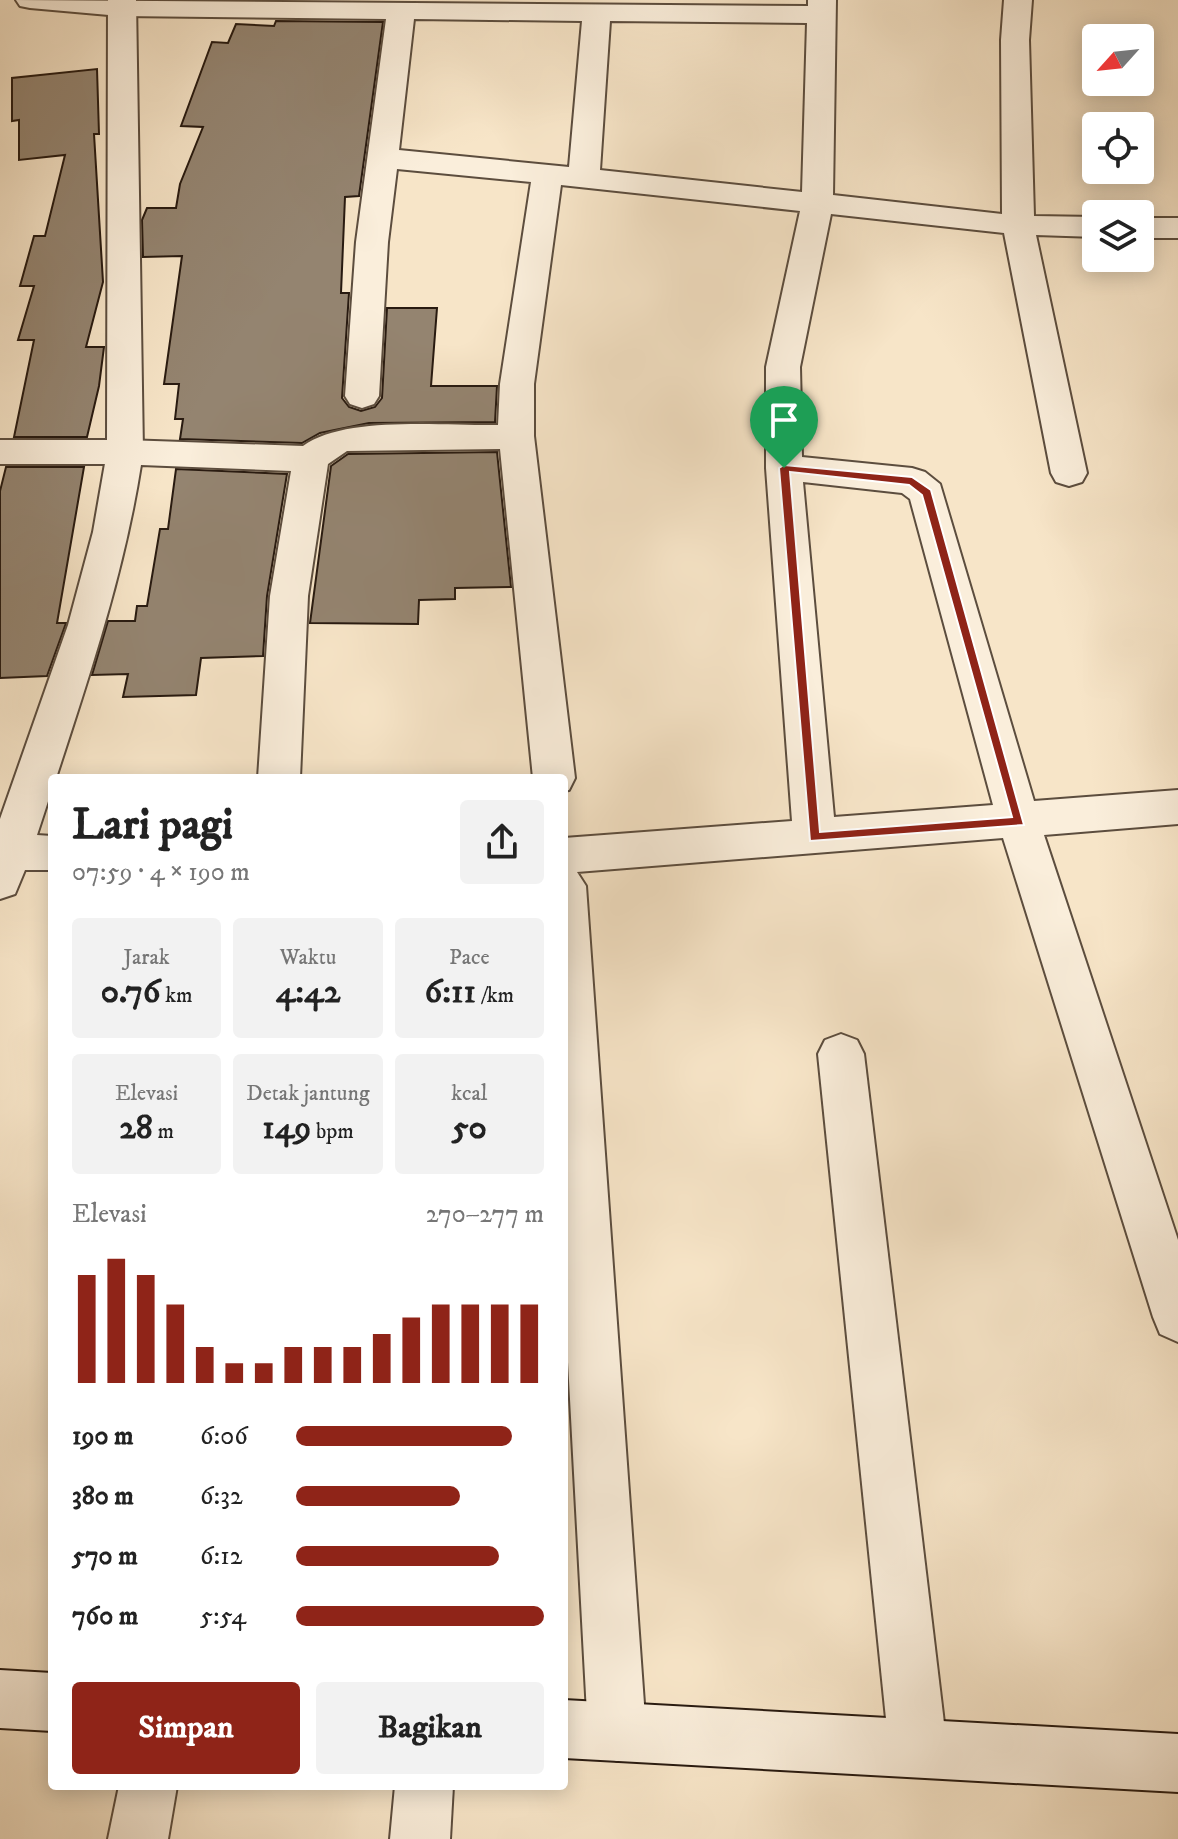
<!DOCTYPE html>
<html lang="id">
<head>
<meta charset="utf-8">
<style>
	body { margin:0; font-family:"IM FELL DW Pica",serif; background:#f2f2f2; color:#222; height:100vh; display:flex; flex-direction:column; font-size:30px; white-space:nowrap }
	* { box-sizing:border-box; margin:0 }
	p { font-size:26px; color:#767676 }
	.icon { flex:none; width:44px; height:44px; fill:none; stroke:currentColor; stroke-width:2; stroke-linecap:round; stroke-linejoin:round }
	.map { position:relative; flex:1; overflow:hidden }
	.details { position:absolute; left:48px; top:774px; width:520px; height:1016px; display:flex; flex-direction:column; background:#fff; border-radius:8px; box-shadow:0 4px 20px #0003 }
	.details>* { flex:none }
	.needle { width:52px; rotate:243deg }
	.controls { position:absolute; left:1082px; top:24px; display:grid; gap:16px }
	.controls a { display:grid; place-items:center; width:72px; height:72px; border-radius:8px; background:#fff; box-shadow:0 4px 20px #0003; font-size:40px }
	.pin { position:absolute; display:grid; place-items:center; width:68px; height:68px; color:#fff; margin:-82px -34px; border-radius:50% 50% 50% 0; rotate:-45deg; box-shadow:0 0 8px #0007 }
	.pin .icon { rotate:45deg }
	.round { display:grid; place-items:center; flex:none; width:84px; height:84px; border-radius:8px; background:#f2f2f2 }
	.headline { display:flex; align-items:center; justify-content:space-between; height:136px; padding:0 24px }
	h1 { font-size:44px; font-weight:800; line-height:60px }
	.figures { display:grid; grid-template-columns:repeat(3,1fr); gap:12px; height:136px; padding:8px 24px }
	.figures div { display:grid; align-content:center; border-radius:8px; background:#f2f2f2; text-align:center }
	.figures b { font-size:34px; font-weight:800 }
	.figures small { font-size:22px; font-weight:400 }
	.figures p { font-size:22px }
	.chart { height:224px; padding:16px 24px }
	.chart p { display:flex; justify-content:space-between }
	.chart svg { width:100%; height:144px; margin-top:8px; stroke:#8f2418; stroke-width:6 }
	.action { display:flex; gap:16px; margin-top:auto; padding:16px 24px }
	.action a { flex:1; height:92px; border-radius:8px; background:#8f2418; color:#fff; font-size:32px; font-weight:800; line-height:92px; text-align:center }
	.action a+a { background:#f2f2f2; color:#222 }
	ul { padding:0 24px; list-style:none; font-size:26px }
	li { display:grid; grid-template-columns:128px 96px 1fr; align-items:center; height:60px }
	li i { height:20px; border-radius:10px; background:#8f2418 }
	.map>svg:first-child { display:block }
	.building { fill:#948470; stroke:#281a10; stroke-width:2 }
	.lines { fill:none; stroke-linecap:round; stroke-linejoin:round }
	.minor-casing { stroke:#5c4d3e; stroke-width:4 }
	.tertiary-casing { stroke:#5c4d3e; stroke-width:4 }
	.secondary-casing { stroke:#281a10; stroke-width:4 }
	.minor { fill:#faeedb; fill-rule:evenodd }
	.tertiary { fill:#faeedb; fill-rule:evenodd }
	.secondary { fill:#faeedb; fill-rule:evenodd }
	.route { fill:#8f2418; stroke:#fff; stroke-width:2; fill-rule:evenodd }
</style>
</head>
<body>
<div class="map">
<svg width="1178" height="1839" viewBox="0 0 1178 1839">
	<rect width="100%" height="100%" fill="#f7e5c8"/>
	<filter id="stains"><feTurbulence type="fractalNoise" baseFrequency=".0025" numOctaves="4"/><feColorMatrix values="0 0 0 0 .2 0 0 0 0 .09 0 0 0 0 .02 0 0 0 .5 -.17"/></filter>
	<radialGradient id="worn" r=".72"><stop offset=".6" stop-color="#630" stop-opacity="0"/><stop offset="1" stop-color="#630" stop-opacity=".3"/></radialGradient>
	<!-- building -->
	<g class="building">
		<polygon points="276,21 383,22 359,196 345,197 341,293 349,293 342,398 349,407 361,411 375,407 382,398 387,308 437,308 431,386 497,386 495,422 369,423 320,433 302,443 180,439 183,419 175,419 179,384 164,384 182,256 143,257 142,220 147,208 176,208 180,184 203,127 181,126 212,42 228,43 236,24 274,26"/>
		<polygon points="97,69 99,134 94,134 103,282 86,347 104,347 99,386 87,437 14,437 34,340 18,340 34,286 20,286 34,236 45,236 65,155 19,160 19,120 12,121 12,78"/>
		<polygon points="497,452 511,587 455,588 455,599 419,600 418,624 310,623 331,466 348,454"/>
		<polygon points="6,467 84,467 57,623 66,623 47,676 0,678 0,491"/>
		<polygon points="176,469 287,474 267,596 263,656 201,658 196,695 123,697 128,674 92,675 108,621 135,621 137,606 147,606 160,529 168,529"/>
	</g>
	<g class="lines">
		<!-- minor casing -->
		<g class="minor-casing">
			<g id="minor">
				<path d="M16 0 808 6V0H836L833 195 1002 214 1001 40 1004 0H1032L1029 40 1034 216 1096 217V237L1036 235 1087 473 1082 482 1069 486 1056 482 1051 473 1004 233 831 214 800 367 802 457 912 468 925 472 940 484 1034 801 1178 790V824L1044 835 1178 1240V1342L1160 1334 1153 1317 1003 838 577 872 586 886 646 1732 638 1753 617 1761 596 1753 588 1732 564 1288V838L792 821 766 468V367L800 211 561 185 534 384V436L575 778 569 790 564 791V778H533L500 449 347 451 328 464 308 596 300 778H258L270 596 291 471 141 465C124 573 90 674 56 778H52V789L37 835 52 836V870H25L15 894 0 899V819L68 625 93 532 107 452 112 443 125 440 303 446C344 415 446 426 498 425L500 384 531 182 397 169 388 242 379 396 374 404 362 408 350 404 345 396 356 242 386 19 120 16 30 8 20 6ZM414 19 582 21 569 167 399 150ZM610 21 807 23 802 192 600 170ZM803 482 902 493 910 499 993 805 834 817Z"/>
				<rect x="1140" y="218" width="38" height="20"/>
				<polygon points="841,1034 857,1040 864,1054 947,1748 939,1769 918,1777 897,1769 889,1748 818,1054 825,1040"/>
				<polygon points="119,1786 177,1786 168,1839 108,1839"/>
				<polygon points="395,1786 453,1786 450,1839 390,1839"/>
			</g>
		</g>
		<!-- tertiary casing -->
		<g class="tertiary-casing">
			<polygon id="tertiary" points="108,0 136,0 143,452 138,461 125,464 0,464 0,440 107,440"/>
		</g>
		<!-- secondary casing -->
		<g class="secondary-casing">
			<g id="secondary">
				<polygon points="0,1670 52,1673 52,1731 0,1728"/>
				<polygon points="564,1700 1178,1734 1178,1792 564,1758"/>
			</g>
		</g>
		<!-- minor -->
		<use href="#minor" class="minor"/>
		<!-- tertiary -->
		<use href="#tertiary" class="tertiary"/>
		<!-- secondary -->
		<use href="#secondary" class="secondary"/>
	</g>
	<!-- route -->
	<path class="route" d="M784 465 912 477 931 490 1024 825 810 841 779 468ZM790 472 909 485 922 495 1012 817 820 832Z"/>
	<rect width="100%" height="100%" filter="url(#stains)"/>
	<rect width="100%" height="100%" fill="url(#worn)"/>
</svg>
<div class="controls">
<a><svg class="needle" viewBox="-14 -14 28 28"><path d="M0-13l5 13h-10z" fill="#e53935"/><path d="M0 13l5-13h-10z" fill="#767676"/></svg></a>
<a><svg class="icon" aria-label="locate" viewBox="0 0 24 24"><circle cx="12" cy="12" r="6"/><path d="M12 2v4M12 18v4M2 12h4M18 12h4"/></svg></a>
<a><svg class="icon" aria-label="layers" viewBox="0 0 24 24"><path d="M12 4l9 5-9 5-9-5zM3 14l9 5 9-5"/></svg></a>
</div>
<div class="pin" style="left:784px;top:468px;background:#1e9e55"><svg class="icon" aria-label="arrive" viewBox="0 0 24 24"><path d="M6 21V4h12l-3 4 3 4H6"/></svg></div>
<section class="details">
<div class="headline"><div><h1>Lari pagi</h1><p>07:59 · 4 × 190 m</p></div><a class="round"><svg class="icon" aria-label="share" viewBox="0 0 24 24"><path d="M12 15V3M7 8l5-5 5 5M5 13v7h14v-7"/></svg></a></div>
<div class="figures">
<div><p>Jarak</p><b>0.76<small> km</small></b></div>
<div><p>Waktu</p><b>4:42</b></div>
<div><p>Pace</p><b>6:11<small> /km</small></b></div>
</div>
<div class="figures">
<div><p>Elevasi</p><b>28<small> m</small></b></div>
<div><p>Detak jantung</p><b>149<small> bpm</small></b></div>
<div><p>kcal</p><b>50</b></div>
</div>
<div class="chart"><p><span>Elevasi</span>270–277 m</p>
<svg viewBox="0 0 160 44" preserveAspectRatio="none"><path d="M5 44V11M15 44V6M25 44V11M35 44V20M45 44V33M55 44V38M65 44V38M75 44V33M85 44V33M95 44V33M105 44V29M115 44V24M125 44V20M135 44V20M145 44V20M155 44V20"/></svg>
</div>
<ul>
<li><b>190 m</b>6:06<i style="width:87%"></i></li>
<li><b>380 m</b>6:32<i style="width:66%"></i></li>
<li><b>570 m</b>6:12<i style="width:82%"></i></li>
<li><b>760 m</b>5:54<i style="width:100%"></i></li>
</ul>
<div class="action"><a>Simpan</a><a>Bagikan</a></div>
</section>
</div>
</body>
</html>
